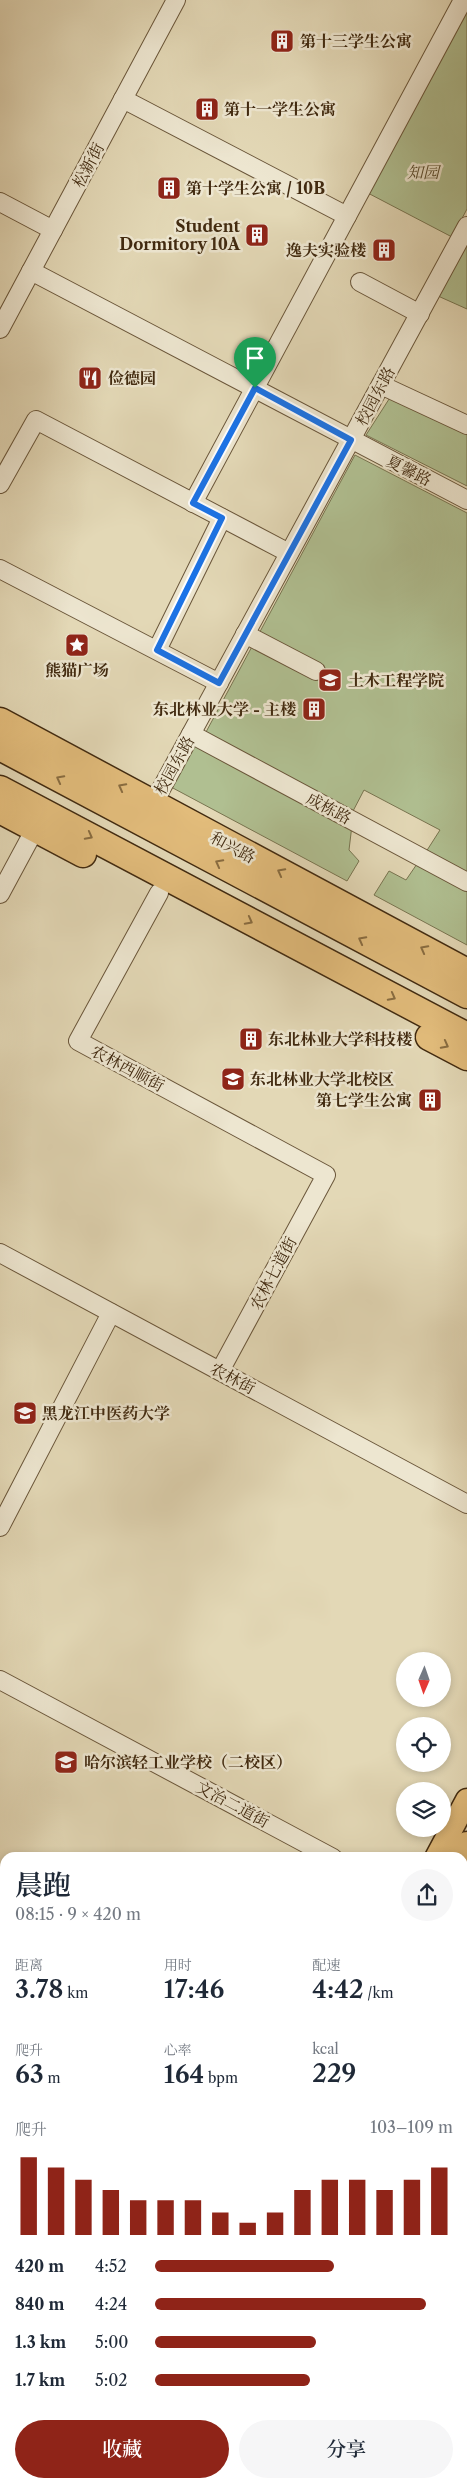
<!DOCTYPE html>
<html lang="zh">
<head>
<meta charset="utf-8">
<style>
	body { margin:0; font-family:"Libre Caslon Text","Noto Serif SC",serif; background:#f6f6f7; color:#1f2937; height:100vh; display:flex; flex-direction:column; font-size:19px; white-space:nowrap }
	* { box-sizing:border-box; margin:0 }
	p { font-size:16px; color:#747a83 }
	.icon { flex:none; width:28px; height:28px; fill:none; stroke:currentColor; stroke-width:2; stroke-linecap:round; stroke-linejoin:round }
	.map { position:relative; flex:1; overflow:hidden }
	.panel { position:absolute; left:0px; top:1852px; width:468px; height:636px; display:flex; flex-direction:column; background:#fff; border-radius:15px 15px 0 0; box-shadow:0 2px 8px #0003 }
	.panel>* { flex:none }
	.needle { width:32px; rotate:182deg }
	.buttons { position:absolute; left:396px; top:1652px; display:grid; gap:10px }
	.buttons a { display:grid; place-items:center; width:55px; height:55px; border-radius:50%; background:#fff; box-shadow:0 2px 8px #0003; font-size:25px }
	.pin { position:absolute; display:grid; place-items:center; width:42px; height:42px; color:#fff; margin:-51px -21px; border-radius:50% 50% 50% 0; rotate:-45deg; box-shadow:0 0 5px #0007 }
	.pin .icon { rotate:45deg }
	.round { display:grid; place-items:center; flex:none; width:52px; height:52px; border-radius:26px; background:#f6f6f7 }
	.headline { display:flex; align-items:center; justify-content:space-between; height:85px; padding:0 15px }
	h1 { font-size:28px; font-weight:600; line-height:38px }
	.figures { display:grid; grid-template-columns:repeat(3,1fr); gap:8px; height:85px; padding:5px 15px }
	.figures div { display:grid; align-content:center }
	.figures b { font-size:25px; font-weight:600 }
	.figures small { font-size:14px; font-weight:400 }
	.figures p { font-size:14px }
	.chart { height:140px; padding:10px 15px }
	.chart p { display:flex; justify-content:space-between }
	.chart svg { width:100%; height:90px; margin-top:5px; stroke:#8f2418; stroke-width:6 }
	.primary-button { display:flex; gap:10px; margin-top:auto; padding:10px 15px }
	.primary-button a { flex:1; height:58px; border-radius:30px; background:#8f2418; color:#fff; font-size:20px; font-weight:600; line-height:58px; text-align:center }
	.primary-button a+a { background:#f6f6f7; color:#1f2937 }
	ul { padding:0 15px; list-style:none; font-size:16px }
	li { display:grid; grid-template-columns:80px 60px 1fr; align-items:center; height:38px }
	li i { height:12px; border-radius:6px; background:#8f2418 }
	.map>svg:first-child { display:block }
	.green { fill:#b0bf91; stroke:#787450 }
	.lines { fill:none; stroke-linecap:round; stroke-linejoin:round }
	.minor-casing { stroke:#6a563a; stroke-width:20 }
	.major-casing { stroke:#412a10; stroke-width:25 }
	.highway-casing { stroke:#412a10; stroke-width:29 }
	.minor { stroke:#ede6d0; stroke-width:18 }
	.major { stroke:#e2bc7b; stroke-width:22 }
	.highway { stroke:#e2bc7b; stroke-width:26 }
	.oneway { stroke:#896c40 }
	.route-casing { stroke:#fff; stroke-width:10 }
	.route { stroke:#1a73e8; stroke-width:6 }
	.labels { text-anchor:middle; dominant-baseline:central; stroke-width:5; stroke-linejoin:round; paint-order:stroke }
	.poi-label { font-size:16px; font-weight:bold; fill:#412a10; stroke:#ede6d0; text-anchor:start }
	.street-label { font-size:16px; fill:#412a10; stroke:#ede6d0 }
	.park-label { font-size:16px; font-style:italic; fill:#57482a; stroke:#ede6d0 }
</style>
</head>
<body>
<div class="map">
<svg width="467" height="2488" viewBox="0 0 467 2488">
	<rect width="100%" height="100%" fill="#e3d8b6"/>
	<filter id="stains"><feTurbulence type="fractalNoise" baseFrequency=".004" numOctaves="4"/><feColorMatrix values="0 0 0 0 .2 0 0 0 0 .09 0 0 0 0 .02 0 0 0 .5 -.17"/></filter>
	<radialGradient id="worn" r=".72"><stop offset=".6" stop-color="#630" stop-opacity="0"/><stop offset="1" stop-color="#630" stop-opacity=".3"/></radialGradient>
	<!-- green -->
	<g class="green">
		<polygon points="467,0 467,209 452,237 364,191"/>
		<polygon points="467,244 467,309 438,296"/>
		<polygon points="391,396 467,431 467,486 366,435"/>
		<polygon points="355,455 467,513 467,878 424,855 440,830 364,790 352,813 206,732"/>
		<polygon points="196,743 352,825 349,850 359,861 347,881 171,787"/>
		<polygon points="419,861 467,887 467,945 374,895 389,871 406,880"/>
	</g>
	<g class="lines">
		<!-- minor casing -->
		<g class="minor-casing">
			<g id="minor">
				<polyline points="123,99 347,216"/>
				<polyline points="0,202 53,230"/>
				<polyline points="31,271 467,500"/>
				<polyline points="360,282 420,314"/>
				<polyline points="0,329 176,0"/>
				<polyline points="381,385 467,425"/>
				<polyline points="0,484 36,420 289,553"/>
				<polyline points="193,503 463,0"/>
				<polyline points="0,569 219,683"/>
				<polyline points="245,634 316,671"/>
				<polyline points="157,650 222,518"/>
				<polyline points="191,734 467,882"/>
				<polyline points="153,804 467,226"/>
				<polyline points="159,893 78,1041 326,1175 220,1371"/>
				<polyline points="0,894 35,829"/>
				<polyline points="0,1253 467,1504"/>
				<polyline points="0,1527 111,1313"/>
				<polyline points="0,1680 333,1858"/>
				<polyline points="0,2202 5,2205"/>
				<polyline points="0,2398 5,2400"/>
				<polyline points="209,2484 218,2488"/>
			</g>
		</g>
		<!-- major casing -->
		<g class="major-casing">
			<g id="major">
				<polyline points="436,1858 467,1800"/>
				<polyline points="462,1982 467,1974"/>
				<polyline points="77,2488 80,2484"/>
				<polyline points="198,2488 200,2484"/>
			</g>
		</g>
		<!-- highway casing -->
		<g class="highway-casing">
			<g id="highway">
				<polyline points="0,721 467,972"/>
				<polyline points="0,747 467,995"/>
				<polyline points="0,789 467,1036"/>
				<polyline points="0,810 83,854"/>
				<polyline points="429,1037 467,1057"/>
				<polyline points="460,1858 467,1845"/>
				<polyline points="462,1925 467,1916"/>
				<polyline points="115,2488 117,2484"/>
				<polyline points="158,2488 161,2484"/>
			</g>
		</g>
		<!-- minor -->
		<use href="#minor" class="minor"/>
		<!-- major -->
		<use href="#major" class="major"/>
		<!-- highway -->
		<use href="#highway" class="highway"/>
	</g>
	<!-- one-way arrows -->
	<defs><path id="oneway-chevron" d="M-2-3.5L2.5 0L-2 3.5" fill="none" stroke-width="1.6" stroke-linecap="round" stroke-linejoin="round" transform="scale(1.25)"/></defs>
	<g class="oneway">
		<use href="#oneway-chevron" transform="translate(60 779) rotate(-152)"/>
		<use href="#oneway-chevron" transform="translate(122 787) rotate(-152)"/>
		<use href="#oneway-chevron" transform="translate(89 836) rotate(28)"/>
		<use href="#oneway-chevron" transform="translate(219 863) rotate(-152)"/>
		<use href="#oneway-chevron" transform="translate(281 872) rotate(-152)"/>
		<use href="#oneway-chevron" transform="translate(249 921) rotate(28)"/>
		<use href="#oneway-chevron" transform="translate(362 940) rotate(-152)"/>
		<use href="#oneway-chevron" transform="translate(424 949) rotate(-152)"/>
		<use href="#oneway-chevron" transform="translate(392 997) rotate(28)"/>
		<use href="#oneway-chevron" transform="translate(445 1045) rotate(28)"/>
	</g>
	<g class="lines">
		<!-- route casing -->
		<g class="route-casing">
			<polygon id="route" points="255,388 351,440 219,683 157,650 222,518 193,503"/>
		</g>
		<!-- route -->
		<use href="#route" class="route"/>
	</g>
	<!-- icons -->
	<defs>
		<g id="building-square" transform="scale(1.25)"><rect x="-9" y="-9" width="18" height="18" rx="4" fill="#8f2418" stroke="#ede6d0"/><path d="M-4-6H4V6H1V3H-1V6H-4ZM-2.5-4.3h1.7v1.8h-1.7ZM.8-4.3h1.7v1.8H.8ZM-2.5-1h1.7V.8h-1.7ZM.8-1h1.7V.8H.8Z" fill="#fff"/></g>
		<g id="restaurant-square" transform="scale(1.25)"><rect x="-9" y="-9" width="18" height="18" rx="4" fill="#8f2418" stroke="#ede6d0"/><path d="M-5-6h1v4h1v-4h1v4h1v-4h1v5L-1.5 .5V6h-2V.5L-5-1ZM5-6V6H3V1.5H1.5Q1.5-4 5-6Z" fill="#fff"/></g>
		<g id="sight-square" transform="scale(1.25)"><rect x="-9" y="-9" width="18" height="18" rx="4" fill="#8f2418" stroke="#ede6d0"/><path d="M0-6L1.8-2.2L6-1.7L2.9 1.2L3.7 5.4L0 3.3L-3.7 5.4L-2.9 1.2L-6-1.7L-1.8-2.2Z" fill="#fff"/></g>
		<g id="university-square" transform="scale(1.25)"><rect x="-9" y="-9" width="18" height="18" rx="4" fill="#8f2418" stroke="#ede6d0"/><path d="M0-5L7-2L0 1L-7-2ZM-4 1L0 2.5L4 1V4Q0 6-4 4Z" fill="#fff"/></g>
		<g id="school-square" transform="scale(1.25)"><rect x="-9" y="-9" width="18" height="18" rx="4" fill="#8f2418" stroke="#ede6d0"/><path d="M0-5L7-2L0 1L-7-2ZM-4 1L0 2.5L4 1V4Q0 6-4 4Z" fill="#fff"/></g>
	</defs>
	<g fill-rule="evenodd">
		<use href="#building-square" x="282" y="41"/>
		<use href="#building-square" x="207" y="109"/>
		<use href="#building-square" x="169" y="188"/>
		<use href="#building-square" x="257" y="235"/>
		<use href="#building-square" x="384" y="250"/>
		<use href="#restaurant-square" x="90" y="378"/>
		<use href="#sight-square" x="77" y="645"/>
		<use href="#university-square" x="330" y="680"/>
		<use href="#building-square" x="314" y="709"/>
		<use href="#building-square" x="251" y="1039"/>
		<use href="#university-square" x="233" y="1079"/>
		<use href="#building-square" x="430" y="1100"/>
		<use href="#university-square" x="25" y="1413"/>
		<use href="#school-square" x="66" y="1762"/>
	</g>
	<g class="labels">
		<!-- poi labels -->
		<g class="poi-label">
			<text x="300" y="41">第十三学生公寓</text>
			<text x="224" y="109">第十一学生公寓</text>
			<text x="186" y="188">第十学生公寓 / 10B</text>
			<text x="240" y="226" text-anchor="end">Student<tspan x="240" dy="18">Dormitory 10A</tspan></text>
			<text x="366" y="250" text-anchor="end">逸夫实验楼</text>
			<text x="108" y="378">俭德园</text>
			<text x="77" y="670" text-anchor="middle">熊猫广场</text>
			<text x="348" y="680">土木工程学院</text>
			<text x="296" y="709" text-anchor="end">东北林业大学 - 主楼</text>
			<text x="268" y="1039">东北林业大学科技楼</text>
			<text x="250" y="1079">东北林业大学北校区</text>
			<text x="412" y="1100" text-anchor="end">第七学生公寓</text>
			<text x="42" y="1413">黑龙江中医药大学</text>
			<text x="84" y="1762">哈尔滨轻工业学校（二校区）</text>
		</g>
		<!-- street labels -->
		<g class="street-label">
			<text transform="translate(88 165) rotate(-62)">松新街</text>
			<text transform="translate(375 396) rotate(-62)">校园东路</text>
			<text transform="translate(409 470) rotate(27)">夏馨路</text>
			<text transform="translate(174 765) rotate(-61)">校园东路</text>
			<text transform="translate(329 808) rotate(28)">成栋路</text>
			<text transform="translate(233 847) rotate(28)">和兴路</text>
			<text transform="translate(128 1068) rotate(28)">农林西顺街</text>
			<text transform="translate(273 1273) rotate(-62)">农林七道街</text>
			<text transform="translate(233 1378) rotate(28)">农林街</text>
			<text transform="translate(233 1804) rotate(28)">文治二道街</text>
		</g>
		<!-- park labels -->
		<g class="park-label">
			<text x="423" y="172">知园</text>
		</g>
	</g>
	<rect width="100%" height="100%" filter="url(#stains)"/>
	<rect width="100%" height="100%" fill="url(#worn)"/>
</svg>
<div class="buttons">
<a><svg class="needle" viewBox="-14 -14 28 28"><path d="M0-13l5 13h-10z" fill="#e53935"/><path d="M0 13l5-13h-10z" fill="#747a83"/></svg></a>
<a><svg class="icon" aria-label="locate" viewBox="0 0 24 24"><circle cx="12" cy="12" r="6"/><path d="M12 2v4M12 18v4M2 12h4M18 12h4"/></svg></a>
<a><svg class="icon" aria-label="layers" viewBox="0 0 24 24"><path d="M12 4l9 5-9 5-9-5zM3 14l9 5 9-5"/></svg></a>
</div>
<div class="pin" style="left:255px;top:388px;background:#1e9e55"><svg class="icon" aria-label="arrive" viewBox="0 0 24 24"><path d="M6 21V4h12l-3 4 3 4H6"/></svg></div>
<section class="panel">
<div class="headline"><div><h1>晨跑</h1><p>08:15 · 9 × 420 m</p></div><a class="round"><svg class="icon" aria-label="share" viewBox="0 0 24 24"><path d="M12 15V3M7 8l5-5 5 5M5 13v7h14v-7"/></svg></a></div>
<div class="figures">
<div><p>距离</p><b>3.78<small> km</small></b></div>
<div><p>用时</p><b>17:46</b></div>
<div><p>配速</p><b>4:42<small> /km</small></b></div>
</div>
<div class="figures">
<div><p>爬升</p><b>63<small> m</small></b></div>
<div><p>心率</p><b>164<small> bpm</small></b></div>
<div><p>kcal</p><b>229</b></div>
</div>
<div class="chart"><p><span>爬升</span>103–109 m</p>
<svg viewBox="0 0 160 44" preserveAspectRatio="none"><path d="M5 44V6M15 44V11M25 44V17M35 44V22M45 44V27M55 44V27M65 44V27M75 44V33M85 44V38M95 44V33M105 44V22M115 44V17M125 44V17M135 44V22M145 44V17M155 44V11"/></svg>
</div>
<ul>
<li><b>420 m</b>4:52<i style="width:60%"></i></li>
<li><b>840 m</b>4:24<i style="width:91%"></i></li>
<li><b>1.3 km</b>5:00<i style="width:54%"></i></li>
<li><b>1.7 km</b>5:02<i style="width:52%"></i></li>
</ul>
<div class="primary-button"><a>收藏</a><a>分享</a></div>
</section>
</div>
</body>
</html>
